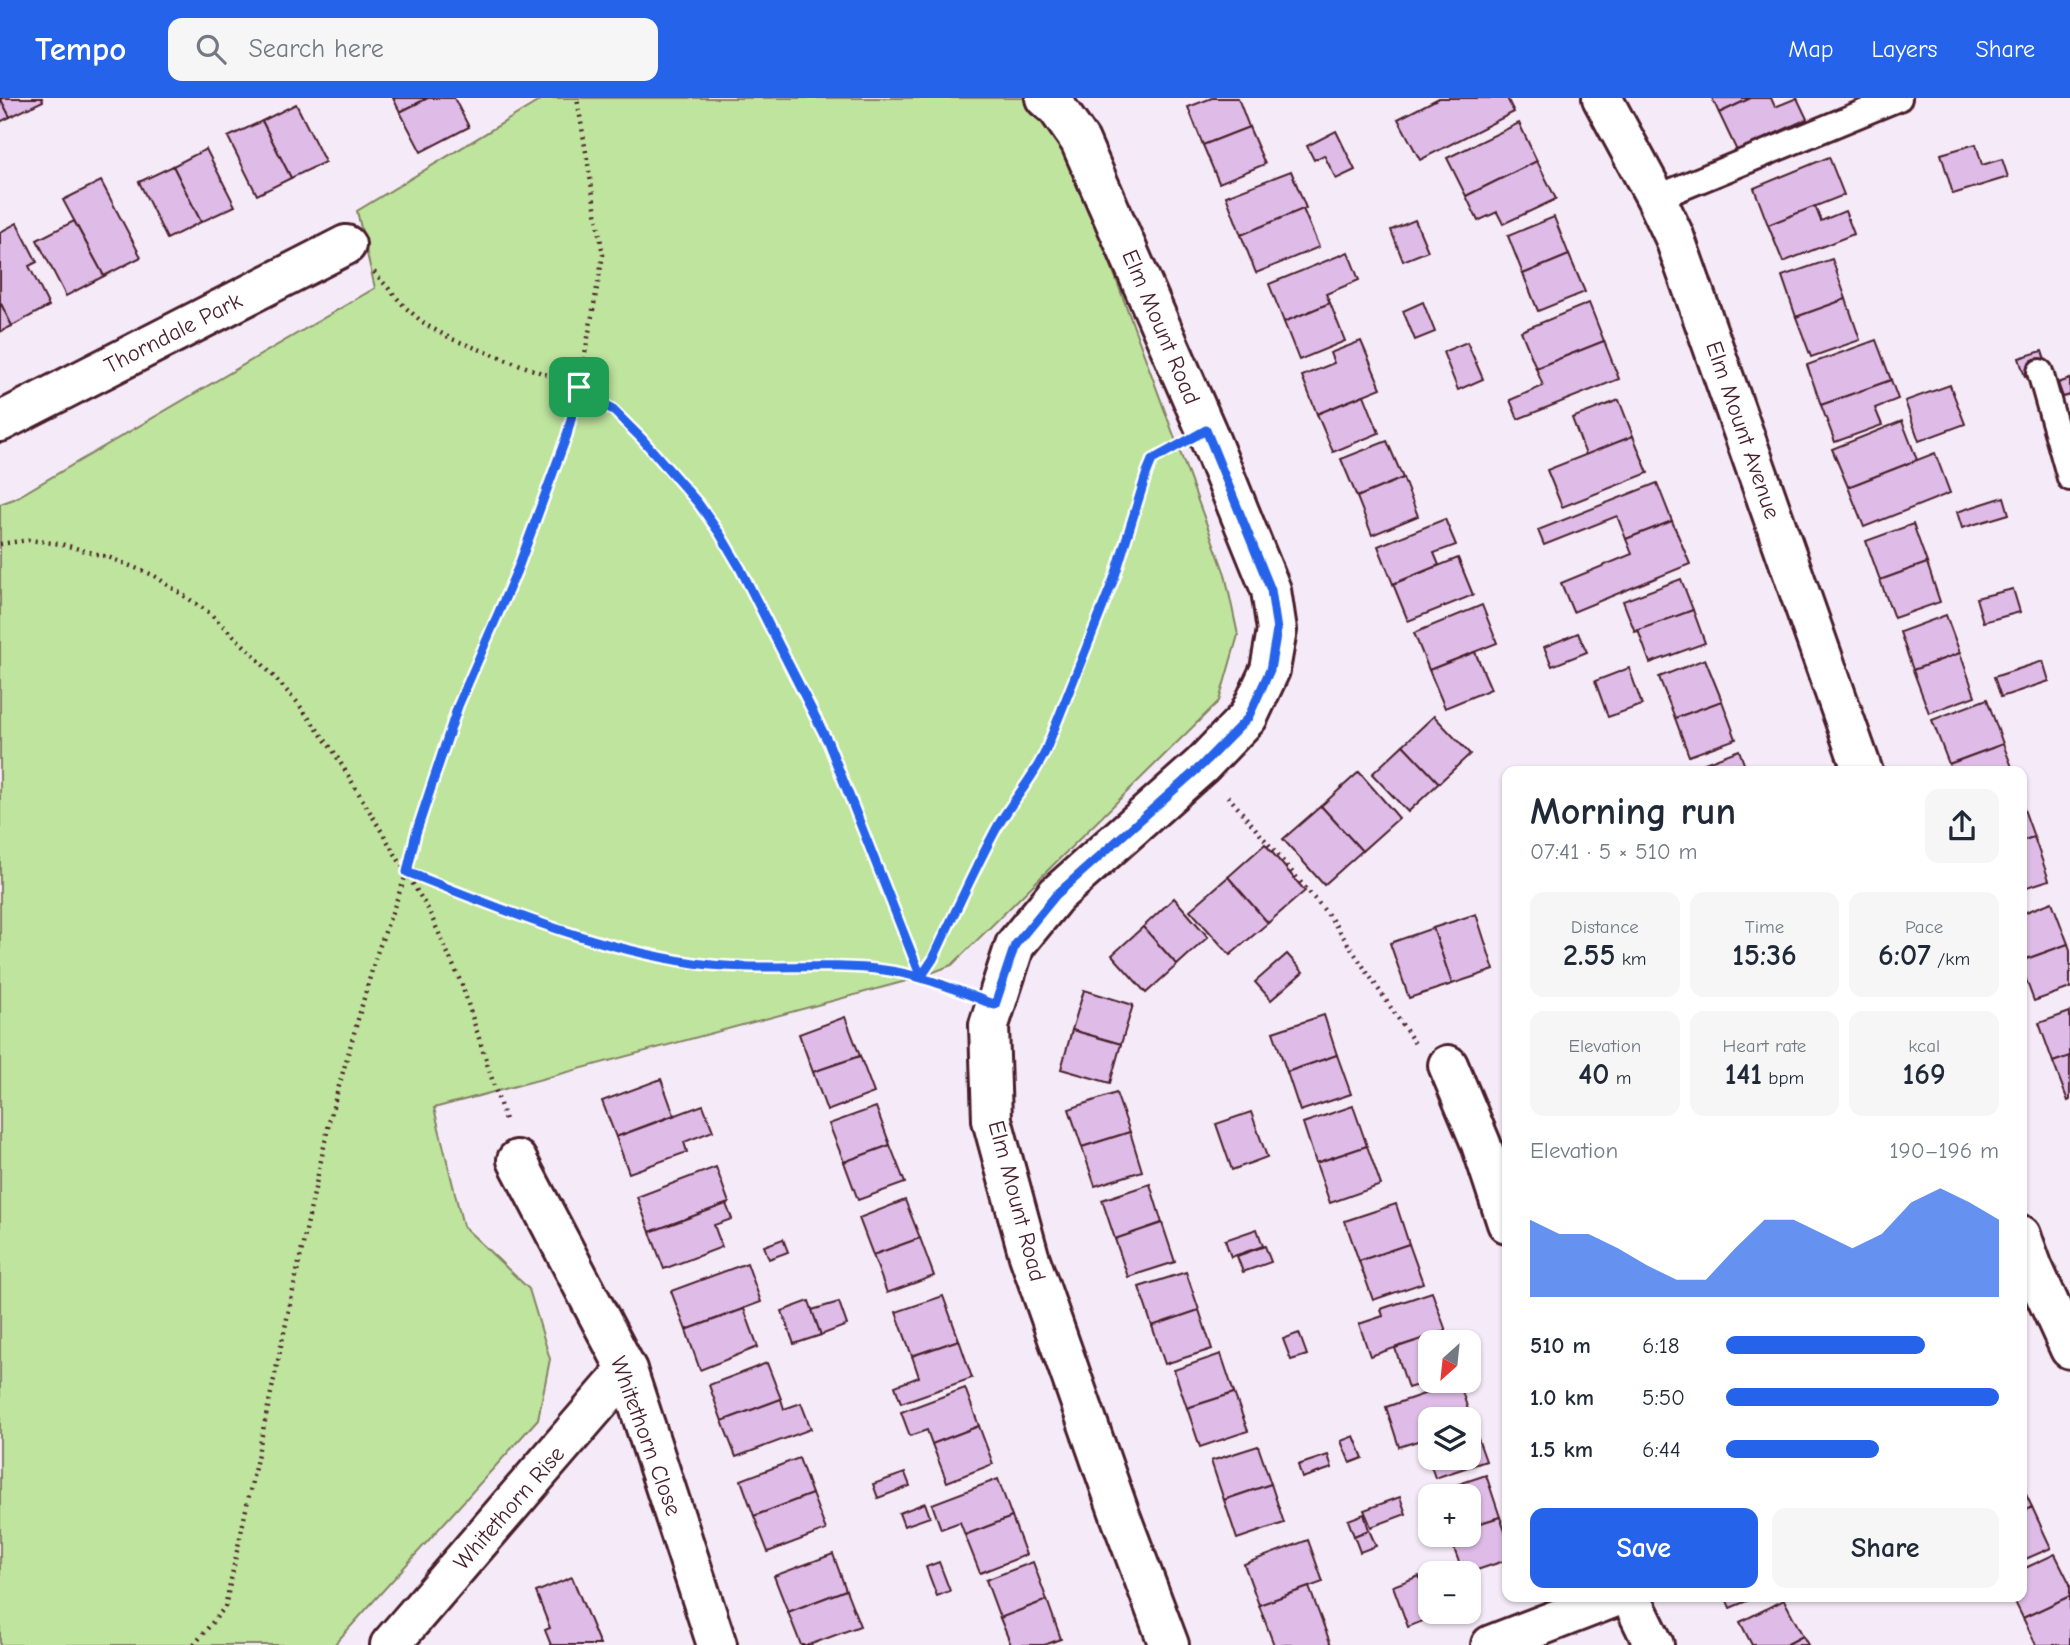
<!DOCTYPE html>
<html lang="en">
<head>
<meta charset="utf-8">
<style>
	body { margin:0; font-family:"Comic Neue",sans-serif; background:#f6f6f7; color:#1f2937; height:100vh; display:flex; flex-direction:column; font-size:26px; white-space:nowrap }
	* { box-sizing:border-box; margin:0 }
	p { font-size:23px; color:#747a83 }
	.icon { flex:none; width:38px; height:38px; fill:none; stroke:currentColor; stroke-width:2; stroke-linecap:round; stroke-linejoin:round }
	.map { position:relative; flex:1; overflow:hidden }
	.panel { position:absolute; left:1502px; top:668px; width:525px; height:836px; display:flex; flex-direction:column; background:#fff; border-radius:14px; box-shadow:0 2px 5px #0004 }
	.panel>* { flex:none }
	.needle { width:46px; rotate:207deg }
	.tools { position:absolute; left:1418px; top:1232px; display:grid; gap:14px }
	.tools a { display:grid; place-items:center; width:63px; height:63px; border-radius:14px; background:#fff; box-shadow:0 2px 5px #0004; font-size:35px }
	.pin { position:absolute; display:grid; place-items:center; width:60px; height:60px; color:#fff; margin:-30px; border-radius:14px; box-shadow:0 4px 10px #0006 }
	.round { display:grid; place-items:center; flex:none; width:74px; height:74px; border-radius:14px; background:#f6f6f7 }
	.overview { display:flex; align-items:center; justify-content:space-between; height:119px; padding:0 28px }
	h1 { font-size:38px; font-weight:600; line-height:52px }
	.stats { display:grid; grid-template-columns:repeat(3,1fr); gap:10px; height:119px; padding:7px 28px }
	.stats div { display:grid; align-content:center; border-radius:14px; background:#f6f6f7; text-align:center }
	.stats b { font-size:30px; font-weight:600 }
	.stats small { font-size:19px; font-weight:400 }
	.stats p { font-size:19px }
	.chart { height:196px; padding:14px 28px }
	.chart p { display:flex; justify-content:space-between }
	.chart svg { width:100%; height:126px; margin-top:7px; fill:#2563eb; opacity:.7 }
	.action { display:flex; gap:14px; margin-top:auto; padding:14px 28px }
	.action a { flex:1; height:80px; border-radius:14px; background:#2563eb; color:#fff; font-size:28px; font-weight:600; line-height:80px; text-align:center }
	.action a+a { background:#f6f6f7; color:#1f2937 }
	ul { padding:0 28px; list-style:none; font-size:23px }
	li { display:grid; grid-template-columns:112px 84px 1fr; align-items:center; height:52px }
	li i { height:18px; border-radius:9px; background:#2563eb }
	header { display:flex; align-items:center; gap:42px; box-sizing:border-box; height:98px; padding:0 35px; background:#2563eb; color:#fff }
	header strong { font-size:33px }
	nav { display:flex; gap:38px; margin-inline-start:auto; font-size:24px }
	.search { width:490px; height:63px; background:#f6f6f7; display:flex; align-items:center; gap:18px; box-sizing:border-box; padding:0 24px; border-radius:14px; color:#747a83; font-size:26px }
	.map>svg:first-child { display:block }
	.green { fill:#bfe49e; stroke:#848264; stroke-width:2 }
	.building { fill:#debce7; stroke:#4a1f2b; stroke-width:2 }
	.lines { fill:none; stroke-linecap:round; stroke-linejoin:round }
	.lane-casing { stroke:#4a1f2b; stroke-width:30 }
	.street-casing { stroke:#4a1f2b; stroke-width:44 }
	.path { stroke:#4a1f2b; stroke-width:4.5; stroke-dasharray:2 5; stroke-linecap:butt }
	.lane { stroke:#fff; stroke-width:24 }
	.street { stroke:#fff; stroke-width:38 }
	.route-casing { stroke:#fff; stroke-width:14 }
	.route { stroke:#2563eb; stroke-width:9 }
	.labels { text-anchor:middle; dominant-baseline:central; stroke-width:5; stroke-linejoin:round; paint-order:stroke }
	.street-label { font-size:23px; fill:#4a1f2b; stroke:#fff }
</style>
</head>
<body>
<header>
<strong>Tempo</strong>
<div class="search"><svg class="icon" aria-label="search" viewBox="0 0 24 24"><circle cx="10" cy="10" r="6"/><path d="M15 15l6 6"/></svg>Search here</div>
<nav><a>Map</a><a>Layers</a><a>Share</a></nav>
</header>
<div class="map">
<svg width="2070" height="1547" viewBox="0 0 2070 1547">
	<rect width="100%" height="100%" fill="#f5ebf8"/>
	<filter id="ink" filterUnits="userSpaceOnUse"><feTurbulence type="fractalNoise" baseFrequency=".0143" numOctaves="2"/><feDisplacementMap in="SourceGraphic" scale="14" xChannelSelector="R" yChannelSelector="G"/><feConvolveMatrix kernelMatrix="1 2 1 2 8 2 1 2 1" color-interpolation-filters="sRGB"/></filter>
	<g filter="url(#ink)">
		<!-- green -->
		<polygon class="green" points="544,0 1023,0 1067,48 1225,476 1238,537 1219,603 952,867 921,879 434,1010 463,1128 529,1191 550,1261 538,1321 334,1547 0,1547 0,406 14,401 375,190 357,113"/>
		<!-- building -->
		<g class="building">
			<polygon points="0,0 42,0 43,3 10,19"/>
			<polygon points="0,0 10,19 0,24"/>
			<polygon points="393,0 428,0 400,14"/>
			<polygon points="428,0 454,0 469,29 421,54 400,14"/>
			<polygon points="1212,0 1238,0 1249,29 1203,47 1188,9"/>
			<polygon points="1439,0 1507,0 1514,14 1420,62 1398,21"/>
			<polygon points="1712,0 1751,0 1719,15"/>
			<polygon points="1751,0 1771,0 1775,9 1797,0 1807,21 1737,53 1719,15"/>
			<polygon points="296,6 325,64 291,80 262,23"/>
			<polygon points="262,23 291,80 257,97 228,39"/>
			<polygon points="1519,25 1537,63 1466,98 1447,60"/>
			<polygon points="1249,29 1265,66 1219,85 1203,47"/>
			<polygon points="1336,33 1355,72 1336,81 1324,57 1314,62 1307,48"/>
			<polygon points="1976,46 1982,67 2002,61 2008,79 1953,96 1941,56"/>
			<polygon points="206,51 235,108 201,124 173,68"/>
			<polygon points="1829,59 1844,97 1768,127 1754,90"/>
			<polygon points="1537,63 1556,101 1503,126 1497,114 1478,123 1466,98"/>
			<polygon points="173,68 201,124 167,141 139,84"/>
			<polygon points="1291,73 1306,110 1241,137 1226,98"/>
			<polygon points="101,83 141,159 104,178 63,102"/>
			<polygon points="1815,108 1821,123 1845,113 1854,136 1783,164 1768,127"/>
			<polygon points="1303,111 1319,149 1256,175 1241,137"/>
			<polygon points="1554,119 1569,157 1523,176 1508,138"/>
			<polygon points="1415,122 1428,153 1403,163 1391,132"/>
			<polygon points="74,123 104,178 66,198 37,142"/>
			<polygon points="17,125 37,164 29,168 49,208 12,228 0,204 0,134"/>
			<polygon points="1348,154 1359,182 1326,196 1330,205 1284,224 1269,186"/>
			<polygon points="1569,157 1585,194 1538,213 1523,176"/>
			<polygon points="1832,161 1846,201 1796,219 1782,178"/>
			<polygon points="1846,201 1860,242 1811,259 1796,219"/>
			<polygon points="0,204 12,228 0,234"/>
			<polygon points="1423,204 1435,234 1415,242 1403,213"/>
			<polygon points="1330,205 1345,243 1299,262 1284,224"/>
			<polygon points="1589,205 1604,243 1536,270 1521,233"/>
			<polygon points="1876,242 1891,282 1821,307 1807,267"/>
			<polygon points="1361,243 1381,290 1317,316 1302,278 1334,265 1330,255"/>
			<polygon points="1604,243 1619,281 1518,321 1510,302 1543,288 1536,270"/>
			<polygon points="1467,244 1483,281 1458,292 1443,254"/>
			<polygon points="2042,253 2048,271 2025,279 2019,260"/>
			<polygon points="2070,281 2070,297 2063,299 2058,285"/>
			<polygon points="1891,282 1898,301 1875,310 1882,327 1835,344 1821,307"/>
			<polygon points="1950,287 1965,326 1919,343 1905,303"/>
			<polygon points="1364,297 1379,335 1333,354 1317,316"/>
			<polygon points="1619,302 1633,338 1586,357 1572,320"/>
			<polygon points="1902,323 1917,362 1848,389 1832,351"/>
			<polygon points="1633,338 1648,375 1562,409 1547,372"/>
			<polygon points="1387,343 1403,380 1357,399 1341,361"/>
			<polygon points="1935,355 1950,395 1864,429 1848,389"/>
			<polygon points="1403,380 1418,418 1372,437 1357,399"/>
			<polygon points="1657,385 1672,423 1626,441 1617,418 1544,447 1538,432"/>
			<polygon points="2004,399 2009,416 1962,430 1957,414"/>
			<polygon points="1445,421 1456,447 1434,455 1439,467 1393,486 1378,448"/>
			<polygon points="1672,423 1690,466 1573,514 1561,485 1632,456 1626,441"/>
			<polygon points="1913,426 1927,465 1880,482 1866,443"/>
			<polygon points="1458,460 1473,497 1408,523 1393,486"/>
			<polygon points="1927,465 1940,504 1894,520 1880,482"/>
			<polygon points="1681,481 1693,512 1635,534 1623,503"/>
			<polygon points="2013,491 2020,514 1983,524 1976,500"/>
			<polygon points="1482,507 1497,545 1429,572 1414,535"/>
			<polygon points="1693,512 1705,545 1650,565 1638,532"/>
			<polygon points="1946,517 1960,555 1913,572 1900,534"/>
			<polygon points="1578,535 1587,554 1552,568 1544,549"/>
			<polygon points="1475,554 1491,591 1445,610 1429,572"/>
			<polygon points="1960,555 1975,598 1929,615 1913,572"/>
			<polygon points="1705,561 1722,603 1675,620 1659,579"/>
			<polygon points="2043,563 2049,583 2001,599 1994,579"/>
			<polygon points="1629,570 1642,607 1608,619 1595,583"/>
			<polygon points="1987,601 2003,646 1949,666 1932,622"/>
			<polygon points="1722,603 1736,641 1689,658 1675,620"/>
			<polygon points="1434,618 1470,656 1439,685 1403,647"/>
			<polygon points="2003,646 2014,674 1951,674 1949,666"/>
			<polygon points="1403,647 1439,685 1408,714 1372,676"/>
			<polygon points="1739,652 1747,674 1681,674"/>
			<polygon points="1359,674 1399,720 1362,753 1321,708"/>
			<polygon points="2021,703 2034,739 2021,743"/>
			<polygon points="1321,708 1362,753 1324,787 1283,741"/>
			<polygon points="2034,739 2049,782 2021,791 2021,743"/>
			<polygon points="1265,746 1305,793 1268,825 1228,779"/>
			<polygon points="1228,779 1268,825 1230,857 1190,812"/>
			<polygon points="1174,800 1208,839 1177,867 1143,829"/>
			<polygon points="2052,804 2068,846 2021,863 2021,816"/>
			<polygon points="1476,816 1494,872 1452,886 1433,830"/>
			<polygon points="1143,829 1177,867 1146,895 1112,857"/>
			<polygon points="1433,830 1452,886 1409,900 1390,845"/>
			<polygon points="2068,846 2070,852 2070,890 2034,903 2021,868 2021,863"/>
			<polygon points="1287,856 1303,874 1271,902 1255,884"/>
			<polygon points="1084,892 1133,907 1121,946 1072,932"/>
			<polygon points="2070,914 2070,958 2053,964 2039,925"/>
			<polygon points="1324,917 1337,957 1287,974 1273,934"/>
			<polygon points="845,919 860,958 813,974 799,936"/>
			<polygon points="1072,932 1121,946 1110,985 1061,971"/>
			<polygon points="1337,957 1351,996 1300,1013 1287,974"/>
			<polygon points="860,958 874,995 827,1013 813,974"/>
			<polygon points="2070,958 2070,1002 2068,1003 2053,964"/>
			<polygon points="661,981 674,1017 616,1039 602,1003"/>
			<polygon points="1116,995 1130,1034 1082,1049 1069,1011"/>
			<polygon points="703,1007 713,1033 684,1044 687,1054 629,1075 616,1039"/>
			<polygon points="1353,1008 1367,1048 1316,1065 1303,1025"/>
			<polygon points="876,1009 890,1047 844,1064 829,1026"/>
			<polygon points="1251,1014 1267,1059 1232,1072 1216,1026"/>
			<polygon points="1130,1034 1142,1073 1095,1088 1082,1049"/>
			<polygon points="890,1047 905,1085 858,1102 844,1064"/>
			<polygon points="1367,1048 1381,1087 1330,1105 1316,1065"/>
			<polygon points="716,1069 729,1105 650,1134 637,1099"/>
			<polygon points="1150,1086 1162,1125 1115,1141 1102,1102"/>
			<polygon points="905,1102 920,1140 873,1157 859,1120"/>
			<polygon points="726,1106 732,1121 714,1127 722,1149 664,1171 650,1134"/>
			<polygon points="1396,1106 1409,1146 1359,1163 1345,1123"/>
			<polygon points="1162,1125 1175,1164 1128,1179 1115,1141"/>
			<polygon points="1257,1131 1263,1148 1231,1159 1225,1142"/>
			<polygon points="920,1140 934,1178 887,1195 873,1157"/>
			<polygon points="783,1141 788,1154 769,1161 764,1148"/>
			<polygon points="1409,1146 1423,1185 1373,1202 1359,1163"/>
			<polygon points="1265,1148 1271,1164 1243,1174 1237,1158"/>
			<polygon points="747,1165 761,1204 686,1232 671,1193"/>
			<polygon points="1186,1174 1199,1212 1152,1228 1139,1189"/>
			<polygon points="1432,1194 1446,1233 1370,1258 1359,1226 1383,1218 1381,1211"/>
			<polygon points="943,1198 959,1242 912,1258 896,1214"/>
			<polygon points="809,1203 821,1237 794,1246 782,1213"/>
			<polygon points="839,1204 847,1227 821,1237 812,1212"/>
			<polygon points="744,1211 758,1249 700,1272 686,1232"/>
			<polygon points="1199,1212 1212,1251 1165,1266 1152,1228"/>
			<polygon points="1446,1233 1449,1244 1430,1244 1430,1283 1408,1290 1395,1250"/>
			<polygon points="1299,1235 1307,1257 1291,1262 1283,1241"/>
			<polygon points="959,1242 972,1280 901,1305 895,1288 919,1279 912,1258"/>
			<polygon points="1221,1256 1234,1295 1187,1310 1174,1272"/>
			<polygon points="767,1265 781,1301 722,1323 709,1287"/>
			<polygon points="1459,1284 1472,1324 1468,1325 1468,1321 1430,1321 1430,1339 1399,1349 1386,1309"/>
			<polygon points="965,1290 979,1328 932,1346 927,1332 910,1338 901,1314"/>
			<polygon points="1234,1295 1248,1333 1200,1349 1187,1310"/>
			<polygon points="781,1301 784,1311 801,1305 811,1331 736,1359 722,1323"/>
			<polygon points="1472,1324 1486,1363 1435,1380 1422,1341 1430,1339 1430,1360 1468,1360 1468,1325"/>
			<polygon points="979,1328 993,1366 947,1384 932,1346"/>
			<polygon points="1354,1338 1363,1360 1350,1365 1341,1343"/>
			<polygon points="1258,1348 1271,1386 1224,1402 1211,1363"/>
			<polygon points="1328,1357 1332,1370 1302,1380 1298,1367"/>
			<polygon points="799,1360 812,1396 754,1418 741,1382"/>
			<polygon points="905,1375 910,1388 878,1400 873,1386"/>
			<polygon points="1486,1377 1500,1419 1468,1429 1468,1398 1436,1398 1435,1394"/>
			<polygon points="998,1381 1012,1419 965,1437 960,1424 941,1431 932,1406"/>
			<polygon points="1271,1386 1284,1425 1237,1441 1224,1402"/>
			<polygon points="2021,1386 2032,1409 2021,1415"/>
			<polygon points="812,1396 826,1432 768,1454 754,1418"/>
			<polygon points="1400,1399 1406,1416 1371,1429 1364,1412"/>
			<polygon points="925,1405 930,1419 904,1428 899,1415"/>
			<polygon points="2032,1409 2051,1450 2021,1463 2021,1415"/>
			<polygon points="1364,1416 1369,1432 1354,1438 1348,1422"/>
			<polygon points="1012,1419 1026,1457 980,1475 965,1437"/>
			<polygon points="1500,1419 1507,1439 1507,1462 1468,1475 1463,1475 1449,1437 1468,1437 1468,1429"/>
			<polygon points="1369,1432 1376,1448 1360,1454 1354,1438"/>
			<polygon points="1308,1442 1323,1484 1259,1507 1244,1466"/>
			<polygon points="833,1456 846,1492 788,1514 774,1478"/>
			<polygon points="2055,1456 2070,1486 2070,1498 2023,1520 2013,1500 2021,1500 2021,1472"/>
			<polygon points="939,1464 950,1493 937,1498 926,1469"/>
			<polygon points="1033,1464 1047,1502 1000,1520 986,1482"/>
			<polygon points="1419,1478 1430,1504 1430,1514 1434,1514 1435,1518 1408,1529 1393,1488"/>
			<polygon points="572,1479 600,1547 551,1547 545,1532 550,1530 536,1494"/>
			<polygon points="1309,1489 1331,1547 1274,1547 1259,1507"/>
			<polygon points="846,1492 860,1528 809,1547 801,1547 788,1514"/>
			<polygon points="2070,1498 2070,1547 2036,1547 2023,1520"/>
			<polygon points="1726,1500 1754,1500 1730,1510"/>
			<polygon points="1047,1502 1061,1541 1044,1547 1011,1547 1000,1520"/>
			<polygon points="1784,1502 1803,1538 1786,1547 1752,1547 1740,1524"/>
			<polygon points="1803,1538 1808,1547 1786,1547"/>
		</g>
		<g class="lines">
			<!-- lane casing -->
			<g class="lane-casing">
				<g id="lane">
					<polyline points="1656,100 1899,0"/>
					<polyline points="2040,274 2070,380"/>
				</g>
			</g>
			<!-- street casing -->
			<g class="street-casing">
				<g id="street">
					<polyline points="1045,0 1057,10 1080,43 1206,332 1271,492 1277,532 1270,572 1248,619 1202,667 1056,797 1015,847 989,927 992,1022 1029,1158 1120,1417 1169,1547"/>
					<polyline points="1602,0 1656,100 1674,138 1863,674"/>
					<polyline points="0,324 346,147"/>
					<polyline points="1448,967 1481,1046 1507,1125"/>
					<polyline points="517,1062 627,1272 717,1547"/>
					<polyline points="2021,1137 2033,1170 2070,1251"/>
					<polyline points="1631,1500 1654,1547"/>
					<polyline points="390,1547 627,1272"/>
					<polyline points="1491,1547 1613,1500"/>
				</g>
			</g>
			<!-- path -->
			<g class="path">
				<polyline points="374,174 406,210 426,227 452,241 579,289 613,312 642,341 698,405 721,436 740,470 828,644 921,879 885,872 851,870 756,869 696,865 637,854 547,829 407,774"/>
				<polyline points="0,446 29,442 61,446 108,459 153,477 207,513 253,556 297,604 334,654 428,811 462,887 506,1025"/>
				<polyline points="1228,698 1330,819 1416,947"/>
				<path d="M958 893 921 879 933 861C953 819 972 776 994 735 1009 706 1032 683 1046 654L1115 478 1147 374 1152 362 1171 350"/>
				<polyline points="194,1547 225,1509 331,1016 376,858 407,774 416,735 458,608 518,470 567,337 579,289 603,157 577,0"/>
			</g>
			<!-- lane -->
			<use href="#lane" class="lane"/>
			<!-- street -->
			<use href="#street" class="street"/>
		</g>
	</g>
	<g class="lines" filter="url(#ink)">
		<!-- route casing -->
		<g class="route-casing">
			<path id="route" d="M579 289 567 337 518 470 458 608 416 735 407 774C500 811 594 850 694 865 757 874 821 864 884 872 923 877 959 893 995 907L1015 847 1056 797 1202 667 1248 620 1270 572 1277 532 1271 492 1206 332 1152 362 1147 374 1115 478 1045 654C1032 683 1009 706 994 735 972 776 953 819 933 861L921 879 828 644 740 470 720 436 698 405 642 341 613 312 579 289"/>
		</g>
		<!-- route -->
		<use href="#route" class="route"/>
	</g>
	<g class="labels">
		<!-- street labels -->
		<g class="street-label">
			<text transform="translate(1161 229) rotate(67)">Elm Mount Road</text>
			<text transform="translate(173 235) rotate(-27)">Thorndale Park</text>
			<text transform="translate(1743 332) rotate(71)">Elm Mount Avenue</text>
			<text transform="translate(1017 1103) rotate(75)">Elm Mount Road</text>
			<text transform="translate(646 1338) rotate(70)">Whitethorn Close</text>
			<text transform="translate(509 1410) rotate(-49)">Whitethorn Rise</text>
		</g>
	</g>
</svg>
<div class="tools">
<a><svg class="needle" viewBox="-14 -14 28 28"><path d="M0-13l5 13h-10z" fill="#e53935"/><path d="M0 13l5-13h-10z" fill="#747a83"/></svg></a>
<a><svg class="icon" aria-label="layers" viewBox="0 0 24 24"><path d="M12 4l9 5-9 5-9-5zM3 14l9 5 9-5"/></svg></a>
<a>+</a>
<a>−</a>
</div>
<div class="pin" style="left:579px;top:289px;background:#1e9e55"><svg class="icon" aria-label="arrive" viewBox="0 0 24 24"><path d="M6 21V4h12l-3 4 3 4H6"/></svg></div>
<section class="panel">
<div class="overview"><div><h1>Morning run</h1><p>07:41 · 5 × 510 m</p></div><a class="round"><svg class="icon" aria-label="share" viewBox="0 0 24 24"><path d="M12 15V3M7 8l5-5 5 5M5 13v7h14v-7"/></svg></a></div>
<div class="stats">
<div><p>Distance</p><b>2.55<small> km</small></b></div>
<div><p>Time</p><b>15:36</b></div>
<div><p>Pace</p><b>6:07<small> /km</small></b></div>
</div>
<div class="stats">
<div><p>Elevation</p><b>40<small> m</small></b></div>
<div><p>Heart rate</p><b>141<small> bpm</small></b></div>
<div><p>kcal</p><b>169</b></div>
</div>
<div class="chart"><p><span>Elevation</span>190–196 m</p>
<svg viewBox="0 0 160 44" preserveAspectRatio="none"><path d="M0 44V17L10 22L20 22L30 27L40 33L50 38L60 38L70 27L80 17L90 17L100 22L110 27L120 22L130 11L140 6L150 11L160 17V44z"/></svg>
</div>
<ul>
<li><b>510 m</b>6:18<i style="width:73%"></i></li>
<li><b>1.0 km</b>5:50<i style="width:100%"></i></li>
<li><b>1.5 km</b>6:44<i style="width:56%"></i></li>
</ul>
<div class="action"><a>Save</a><a>Share</a></div>
</section>
</div>
</body>
</html>
